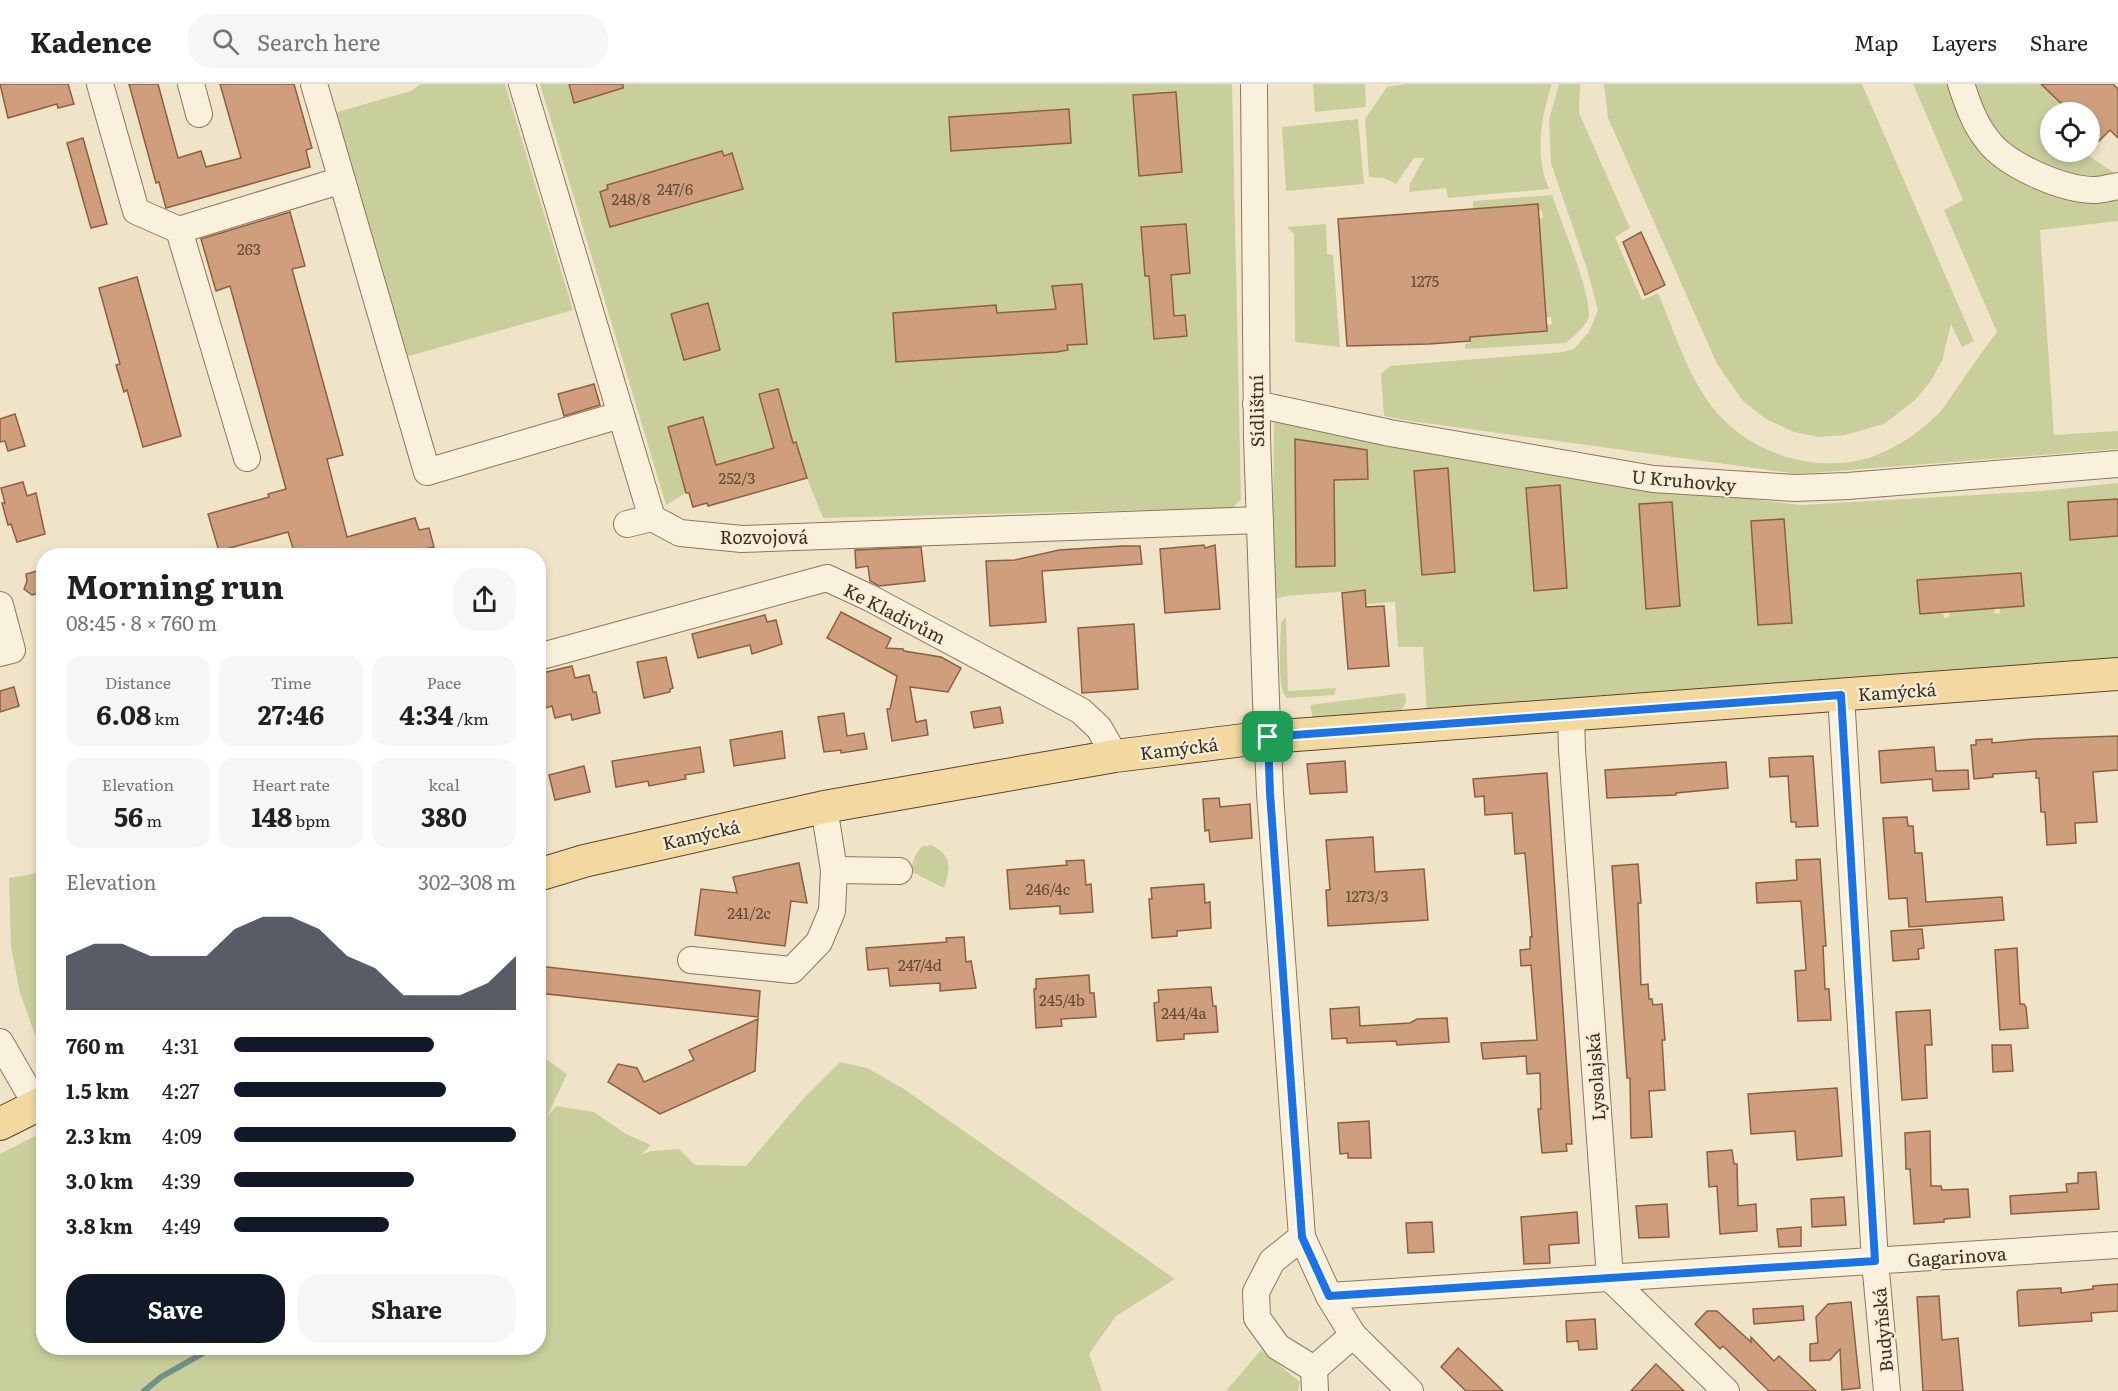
<!DOCTYPE html>
<html lang="en">
<head>
<meta charset="utf-8">
<style>
	body { margin:0; font-family:Literata,serif; background:#f6f6f6; color:#202124; height:100vh; display:flex; flex-direction:column; font-size:22px; white-space:nowrap }
	* { box-sizing:border-box; margin:0 }
	p { font-size:20px; color:#757577 }
	.icon { flex:none; width:33px; height:33px; fill:none; stroke:currentColor; stroke-width:2; stroke-linecap:round; stroke-linejoin:round }
	.map { position:relative; flex:1; overflow:hidden }
	.sheet { position:absolute; left:36px; top:464px; width:510px; height:807px; display:flex; flex-direction:column; background:#fff; border-radius:24px; box-shadow:0 3px 9px #0003 }
	.sheet>* { flex:none }
	.tools { position:absolute; left:2040px; top:18px; display:grid; gap:12px }
	.tools a { display:grid; place-items:center; width:60px; height:60px; border-radius:50%; background:#fff; box-shadow:0 3px 9px #0003; font-size:30px }
	.pin { position:absolute; display:grid; place-items:center; width:51px; height:51px; color:#fff; margin:-26px; border-radius:12px; box-shadow:0 3px 9px #0006 }
	.round { display:grid; place-items:center; flex:none; width:63px; height:63px; border-radius:24px; background:#f6f6f6 }
	.summary { display:flex; align-items:center; justify-content:space-between; height:102px; padding:0 30px }
	h1 { font-size:33px; font-weight:700; line-height:45px }
	.stats { display:grid; grid-template-columns:repeat(3,1fr); gap:9px; height:102px; padding:6px 30px }
	.stats div { display:grid; align-content:center; border-radius:15px; background:#f6f6f6; text-align:center }
	.stats b { font-size:26px; font-weight:700 }
	.stats small { font-size:16px; font-weight:400 }
	.stats p { font-size:16px }
	.chart { height:168px; padding:12px 30px }
	.chart p { display:flex; justify-content:space-between }
	.chart svg { width:100%; height:108px; margin-top:6px; fill:#111827; opacity:.7 }
	.cta { display:flex; gap:12px; margin-top:auto; padding:12px 30px }
	.cta a { flex:1; height:69px; border-radius:24px; background:#111827; color:#fff; font-size:24px; font-weight:700; line-height:69px; text-align:center }
	.cta a+a { background:#f6f6f6; color:#202124 }
	ul { padding:0 30px; list-style:none; font-size:20px }
	li { display:grid; grid-template-columns:96px 72px 1fr; align-items:center; height:45px }
	li i { height:15px; border-radius:8px; background:#111827 }
	header { display:flex; align-items:center; gap:36px; box-sizing:border-box; height:84px; padding:0 30px; background:#fff; border-bottom:2px solid #e0e0e0 }
	header strong { font-size:28px }
	nav { display:flex; gap:33px; margin-inline-start:auto; font-size:21px }
	.search { width:420px; height:54px; background:#f6f6f6; display:flex; align-items:center; gap:15px; box-sizing:border-box; padding:0 21px; border-radius:24px; color:#757577; font-size:22px }
	.map>svg:first-child { display:block }
	.green { fill:#c9cf9b; fill-rule:evenodd }
	.lines { fill:none; stroke-linecap:round; stroke-linejoin:round }
	.stream { stroke:#6f938a; stroke-width:6 }
	.building { fill:#cf9f7d; stroke:#8d5f41; stroke-width:1.5 }
	.minor-casing { stroke:#8d765c; stroke-width:28 }
	.major-casing { stroke:#5b4430; stroke-width:34 }
	.minor { stroke:#faf1dc; stroke-width:26 }
	.major { stroke:#f3d9a0; stroke-width:32 }
	.route-casing { stroke:#fff; stroke-width:12 }
	.route { stroke:#1a73e8; stroke-width:8 }
	.labels { text-anchor:middle; dominant-baseline:central; stroke-width:4.5; stroke-linejoin:round; paint-order:stroke }
	.number-label { font-size:15px; fill:#624a37 }
	.street-label { font-size:18px; fill:#3d2e20; stroke:#f7eed8 }
</style>
</head>
<body>
<header>
<strong>Kadence</strong>
<div class="search"><svg class="icon" aria-label="search" viewBox="0 0 24 24"><circle cx="10" cy="10" r="6"/><path d="M15 15l6 6"/></svg>Search here</div>
<nav><a>Map</a><a>Layers</a><a>Share</a></nav>
</header>
<div class="map">
<svg width="2118" height="1307" viewBox="0 0 2118 1307">
	<rect width="100%" height="100%" fill="#f0e4c8"/>
	<!-- green -->
	<g class="green">
		<polygon points="421,0 505,0 573,226 398,275 334,29 411,7"/>
		<polygon points="540,0 1232,0 1241,415 1233,424 823,434 807,394 796,358 716,381 703,333 668,343 686,409 666,421"/>
		<polygon points="1313,0 1365,0 1366,23 1315,28"/>
		<path d="M1405 0H1552C1543 29 1537 55 1543 86 1544 93 1547 99 1549 105L1448 114 1446 104 1409 108 1410 100 1424 74H1414L1396 100 1384 94 1369 93 1365 35 1387 3Z"/>
		<path d="M1559 0H1580L1579 29 1630 144 1615 153 1642 216 1658 209C1673 244 1687 289 1710 320 1745 369 1817 392 1874 372 1898 363 1920 348 1938 330 1946 322 1951 312 1957 304 1970 285 1983 266 1997 248L1944 126 1963 116 1913 0H1954L1981 67 2118 113V137L2040 146 2054 351 2118 347V365L1798 390 1410 337 1384 332 1381 290 1390 282 1563 268 1574 265 1589 248 1598 226 1587 185 1551 79 1549 36Z"/>
		<polygon points="1604,0 1862,0 1974,257 1962,263 1951,240 1942,277 1930,298 1915,316 1884,340 1845,351 1819,353 1794,348 1766,335 1743,317 1717,280 1608,34"/>
		<polygon points="1972,0 2041,0 2070,28 2050,28 2050,68 2083,68 2114,89 2111,96 2049,88 1997,56"/>
		<polygon points="1358,35 1364,100 1286,107 1282,43"/>
		<path d="M1552 111C1559 132 1595 218 1588 235 1584 244 1574 252 1566 259L1465 265V260L1470 259V253L1547 247V241L1552 240 1551 233H1546L1539 135 1543 134 1542 126 1538 127V121L1473 128V117Z"/>
		<polygon points="1326,140 1327,170 1333,171 1340,263 1295,258 1294,150 1287,143"/>
		<path d="M1274 338 1446 366 1571 393 1801 421 2041 407 2118 399V415L2068 419 2071 456 2118 452V586L1427 633 1423 563H1398L1395 518 1365 520 1364 506 1286 512 1272 516ZM1295 355 1367 366 1368 395 1329 396 1334 404 1335 482 1297 483ZM1447 384 1455 488 1422 491 1414 387ZM1560 401 1567 504 1534 507 1526 404ZM1672 418 1680 522 1646 524 1639 421ZM1784 435 1792 539 1758 541 1751 438ZM2021 489 2023 522 2000 524V529L1995 530 1994 524 1949 527V533L1944 534 1943 528 1920 530 1918 496Z"/>
		<path d="M1286 533 1288 607 1336 604 1334 611 1287 614C1276 604 1281 554 1281 538Z"/>
		<polygon points="1405,609 1406,618 1401,627 1313,635 1310,621"/>
		<path d="M931 761C952 771 951 784 944 804L910 787 915 772 921 763Z"/>
		<polygon points="43,788 44,788 43,973 20,909 11,863 9,794"/>
		<polygon points="539,970 567,990 547,1033 556,1022 594,1028 626,1050 651,1061 641,1071 651,1067 679,1065 695,1081 746,1082 804,1014 840,978 867,984 904,1005 1175,1195 1116,1232 1089,1270 1102,1307 0,1307 0,1070 43,1048 44,1263 538,1263"/>
		<polygon points="1261,1266 1300,1298 1298,1307 1226,1307"/>
	</g>
	<g class="lines">
		<!-- stream -->
		<polyline class="stream" points="144,1307 161,1293 214,1263"/>
	</g>
	<!-- building -->
	<g class="building">
		<polygon points="0,0 68,0 74,20 58,24 57,20 8,34"/>
		<polygon points="129,0 158,0 178,74 201,67 206,83 241,74 220,0 294,0 312,64 306,66 310,83 166,124 159,98 156,99"/>
		<polygon points="569,0 623,0 623,4 574,19"/>
		<polygon points="2041,0 2113,0 2118,5 2118,54 2110,46 2099,57 2090,48 2090,28 2070,28"/>
		<polygon points="1176,8 1182,88 1139,92 1133,11"/>
		<polygon points="1069,25 1071,59 951,67 949,33"/>
		<polygon points="83,54 107,140 91,144 67,59"/>
		<polygon points="722,67 724,72 732,69 743,105 610,143 600,108 608,105 607,101"/>
		<polygon points="1538,120 1547,247 1470,253 1470,257 1429,260 1347,262 1338,135"/>
		<polygon points="290,128 305,182 292,185 343,371 327,375 347,453 415,434 419,446 429,444 434,463 424,465 426,471 295,471 288,448 219,467 208,430 269,413 268,410 286,405 230,202 216,207 201,155"/>
		<polygon points="1186,140 1190,189 1171,191 1174,232 1185,231 1187,252 1154,255 1149,192 1145,192 1141,143"/>
		<polygon points="1641,148 1665,201 1645,211 1623,158"/>
		<polygon points="137,193 181,352 143,363 127,306 124,308 116,281 120,280 99,204"/>
		<polygon points="1082,200 1087,260 1067,261 1068,266 1057,268 896,278 893,229 996,221 997,229 1056,225 1052,202"/>
		<polygon points="708,219 720,266 684,276 671,230"/>
		<polygon points="594,300 600,321 564,332 558,310"/>
		<polygon points="778,305 793,359 796,358 807,394 708,422 707,419 693,423 689,409 686,409 668,343 703,333 716,381 774,364 759,310"/>
		<polygon points="15,330 25,362 8,367 5,357 0,358 0,335"/>
		<polygon points="1295,355 1367,366 1368,395 1334,396 1335,482 1296,483"/>
		<polygon points="1448,384 1455,488 1422,491 1414,387"/>
		<polygon points="23,398 27,412 36,409 45,450 17,458 11,440 8,441 2,419 5,419 1,404"/>
		<polygon points="1560,401 1567,504 1534,507 1526,404"/>
		<polygon points="2118,415 2118,452 2070,456 2068,418"/>
		<polygon points="1672,418 1680,522 1646,525 1639,420"/>
		<polygon points="1784,435 1792,539 1758,541 1751,437"/>
		<polygon points="1204,461 1205,464 1215,461 1220,525 1165,529 1160,465"/>
		<polygon points="1122,462 1140,462 1142,480 1042,487 1046,538 990,542 986,477 1015,476 1059,466"/>
		<polygon points="921,463 925,497 879,502 870,497 868,482 856,484 855,466"/>
		<polygon points="44,485 44,508 32,511 24,505 27,497 26,490"/>
		<polygon points="2021,489 2024,522 1920,530 1917,496"/>
		<polygon points="1365,506 1366,523 1384,522 1389,582 1348,585 1342,509"/>
		<polygon points="841,528 891,554 886,564 903,565 904,567 941,573 961,584 948,608 910,603 916,638 926,636 928,651 892,657 887,625 890,625 897,592 827,554"/>
		<polygon points="765,531 767,538 776,536 782,560 752,570 750,561 698,574 692,550"/>
		<polygon points="1134,540 1138,605 1082,609 1078,544"/>
		<polygon points="666,573 673,604 670,605 670,608 644,614 637,578"/>
		<polygon points="572,582 575,594 589,591 593,608 596,608 600,629 572,636 571,630 555,634 552,622 538,626 538,590"/>
		<polygon points="14,603 19,622 0,628 0,607"/>
		<polygon points="1000,623 1003,639 974,644 971,628"/>
		<polygon points="844,629 847,652 864,649 867,665 841,669 841,666 824,668 818,633"/>
		<polygon points="782,647 785,674 734,682 730,656"/>
		<polygon points="2118,652 2118,686 2093,688 2097,738 2075,739 2076,759 2047,761 2045,728 2041,728 2039,694 2036,694 2036,687 1993,690 1993,693 1974,695 1971,661 1976,661 1976,656 1992,655 1992,659 2034,655"/>
		<polygon points="700,663 704,688 685,691 686,695 649,702 648,697 616,703 612,677"/>
		<polygon points="1934,663 1936,687 1968,686 1969,705 1933,707 1932,695 1881,699 1879,667"/>
		<polygon points="1813,672 1818,742 1796,743 1796,738 1791,738 1788,692 1770,693 1769,674"/>
		<polygon points="1345,677 1347,708 1310,710 1307,680"/>
		<polygon points="1726,678 1728,704 1676,709 1676,711 1607,714 1605,686"/>
		<polygon points="584,682 590,708 555,716 549,691"/>
		<polygon points="1547,689 1572,1060 1566,1060 1567,1067 1542,1069 1538,1025 1541,1025 1540,989 1527,990 1526,972 1483,975 1481,959 1537,956 1531,881 1521,882 1520,866 1530,865 1530,853 1532,853 1525,769 1515,770 1512,729 1485,731 1484,712 1475,713 1473,695"/>
		<polygon points="1219,714 1220,723 1250,720 1252,754 1210,758 1209,746 1205,747 1203,715"/>
		<polygon points="1907,733 1908,742 1913,742 1915,769 1922,769 1926,818 2002,813 2004,836 1909,843 1907,814 1889,815 1883,734"/>
		<polygon points="1373,753 1375,788 1424,785 1428,836 1328,842 1326,806 1330,806 1326,756"/>
		<polygon points="1820,775 1826,862 1823,862 1825,905 1829,905 1831,936 1798,937 1795,887 1806,886 1801,817 1757,819 1756,799 1797,796 1796,776"/>
		<polygon points="1084,776 1086,801 1091,800 1093,828 1060,830 1060,822 1010,825 1007,786 1067,781 1066,777"/>
		<polygon points="799,779 807,819 791,817 785,862 695,851 701,805 737,809 733,793"/>
		<polygon points="1638,780 1641,819 1638,819 1641,901 1648,900 1649,915 1652,915 1653,921 1662,920 1665,956 1662,956 1665,1006 1649,1007 1652,1053 1631,1054 1630,994 1627,994 1612,782"/>
		<polygon points="1204,800 1205,819 1210,818 1211,844 1177,847 1177,852 1152,854 1149,815 1152,815 1151,804"/>
		<polygon points="1922,845 1924,864 1918,865 1919,875 1893,877 1891,847"/>
		<polygon points="964,853 966,878 971,877 976,904 940,907 940,899 890,902 888,884 868,886 866,864 947,858 946,854"/>
		<polygon points="2017,864 2020,920 2024,920 2026,923 2028,944 2000,946 1995,866"/>
		<polygon points="538,882 760,907 758,933 538,909"/>
		<polygon points="1089,891 1090,909 1094,909 1096,933 1061,935 1062,942 1036,944 1034,905 1036,905 1036,895"/>
		<polygon points="1211,903 1213,922 1216,922 1218,948 1184,950 1184,955 1157,957 1154,919 1159,918 1158,906"/>
		<polygon points="1359,923 1360,942 1410,939 1417,935 1447,934 1449,958 1397,961 1396,957 1347,959 1347,954 1332,955 1330,925"/>
		<polygon points="1930,926 1932,961 1925,961 1927,1014 1902,1016 1896,928"/>
		<polygon points="758,935 755,987 660,1030 608,998 618,980 637,984 644,998 694,976 689,966"/>
		<polygon points="1992,961 2011,961 2013,987 1993,988"/>
		<polygon points="1837,1004 1842,1072 1797,1076 1795,1047 1751,1050 1748,1010"/>
		<polygon points="1369,1037 1371,1074 1348,1074 1348,1069 1340,1070 1338,1039"/>
		<polygon points="1930,1047 1931,1102 1941,1102 1942,1106 1968,1105 1970,1133 1944,1135 1944,1138 1914,1140 1910,1085 1906,1085 1905,1049"/>
		<polygon points="1732,1066 1734,1080 1737,1080 1738,1122 1756,1120 1757,1147 1720,1150 1717,1102 1709,1103 1707,1068"/>
		<polygon points="2096,1088 2099,1125 2011,1130 2010,1112 2067,1108 2066,1100 2078,1099 2078,1089"/>
		<polygon points="1844,1113 1846,1141 1812,1143 1811,1115"/>
		<polygon points="1667,1120 1669,1153 1639,1154 1636,1122"/>
		<polygon points="1577,1128 1579,1159 1549,1161 1550,1179 1524,1180 1521,1133"/>
		<polygon points="1432,1138 1434,1168 1408,1169 1406,1139"/>
		<polygon points="1801,1143 1801,1162 1779,1163 1777,1145"/>
		<polygon points="2118,1200 2118,1227 2091,1229 2092,1237 2019,1242 2017,1208 2019,1206 2061,1204 2061,1209 2093,1205 2093,1202"/>
		<polygon points="1939,1212 1942,1256 1958,1254 1963,1307 1923,1307 1917,1213"/>
		<polygon points="1851,1218 1860,1304 1842,1306 1840,1265 1830,1276 1810,1277 1810,1260 1818,1259 1816,1233 1828,1220"/>
		<polygon points="1803,1222 1804,1236 1754,1240 1753,1225"/>
		<polygon points="1707,1227 1717,1227 1751,1258 1751,1253 1774,1277 1779,1272 1816,1307 1769,1307 1723,1262 1720,1265 1695,1240"/>
		<polygon points="1595,1235 1597,1265 1579,1266 1578,1257 1567,1258 1566,1237"/>
		<polygon points="1458,1264 1475,1280 1503,1307 1466,1307 1441,1283"/>
		<polygon points="1656,1280 1684,1307 1631,1307"/>
	</g>
	<g class="lines">
		<!-- minor casing -->
		<g class="minor-casing">
			<g id="minor">
				<polyline points="100,0 136,127 179,146 247,374"/>
				<polyline points="191,0 199,30"/>
				<polyline points="314,0 427,388 620,331"/>
				<polyline points="522,0 652,434 680,449 742,455 1260,436"/>
				<polyline points="1254,0 1257,354 1266,616 1270,709 1302,1153 1329,1212 1353,1251 1410,1307"/>
				<path d="M1961 0C1967 18 1974 39 1986 54 2004 81 2063 106 2095 106 2103 106 2111 103 2118 102"/>
				<polyline points="179,146 342,96"/>
				<polyline points="1256,320 1390,349 1653,395 1795,404 1848,402 2118,380"/>
				<polyline points="627,440 652,434"/>
				<polyline points="0,521 12,566 0,569"/>
				<polyline points="538,573 827,494 870,514 1081,627 1099,644 1115,672"/>
				<polyline points="1841,611 1875,1177 1887,1307"/>
				<polyline points="1571,631 1572,666 1610,1194 1726,1307"/>
				<polyline points="834,786 899,787"/>
				<polyline points="691,876 792,886 819,858 832,827 834,786 824,723"/>
				<polyline points="0,958 37,1022"/>
				<polyline points="1302,1153 1272,1177 1256,1208 1257,1234 1278,1263 1314,1285"/>
				<polyline points="1329,1212 2118,1161"/>
				<polyline points="1314,1285 1353,1251"/>
				<polyline points="1314,1285 1315,1307"/>
			</g>
		</g>
		<!-- major casing -->
		<g class="major-casing">
			<g id="major">
				<polyline points="538,791 584,777 824,723 1115,672 1268,653 2118,590"/>
				<polyline points="0,1040 44,1018"/>
			</g>
		</g>
		<!-- minor -->
		<use href="#minor" class="minor"/>
		<!-- major -->
		<use href="#major" class="major"/>
	</g>
	<g class="lines">
		<!-- route casing -->
		<g class="route-casing">
			<polygon id="route" points="1841,611 1875,1177 1329,1212 1302,1153 1270,709 1268,653"/>
		</g>
		<!-- route -->
		<use href="#route" class="route"/>
	</g>
	<g class="labels">
		<!-- number labels -->
		<g class="number-label">
			<text x="675" y="104">247/6</text>
			<text x="631" y="114">248/8</text>
			<text x="249" y="164">263</text>
			<text x="1425" y="196">1275</text>
			<text x="737" y="393">252/3</text>
			<text x="1048" y="804">246/4c</text>
			<text x="1367" y="811">1273/3</text>
			<text x="749" y="828">241/2c</text>
			<text x="920" y="880">247/4d</text>
			<text x="1062" y="915">245/4b</text>
			<text x="1184" y="928">244/4a</text>
		</g>
		<!-- street labels -->
		<g class="street-label">
			<text transform="translate(1256 327) rotate(-91)">Sídlištní</text>
			<text transform="translate(1684 396) rotate(5)">U Kruhovky</text>
			<text x="764" y="452">Rozvojová</text>
			<text transform="translate(895 529) rotate(27)">Ke Kladivům</text>
			<text transform="translate(1897 607) rotate(-4)">Kamýcká</text>
			<text transform="translate(1179 664) rotate(-7)">Kamýcká</text>
			<text transform="translate(701 750) rotate(-13)">Kamýcká</text>
			<text transform="translate(1595 993) rotate(-94)">Lysolajská</text>
			<text transform="translate(1957 1172) rotate(-4)">Gagarinova</text>
			<text transform="translate(1882 1246) rotate(-95)">Budyňská</text>
		</g>
	</g>
</svg>
<div class="tools">
<a><svg class="icon" aria-label="locate" viewBox="0 0 24 24"><circle cx="12" cy="12" r="6"/><path d="M12 2v4M12 18v4M2 12h4M18 12h4"/></svg></a>
</div>
<div class="pin" style="left:1268px;top:653px;background:#1e9e55"><svg class="icon" aria-label="arrive" viewBox="0 0 24 24"><path d="M6 21V4h12l-3 4 3 4H6"/></svg></div>
<section class="sheet">
<div class="summary"><div><h1>Morning run</h1><p>08:45 · 8 × 760 m</p></div><a class="round"><svg class="icon" aria-label="share" viewBox="0 0 24 24"><path d="M12 15V3M7 8l5-5 5 5M5 13v7h14v-7"/></svg></a></div>
<div class="stats">
<div><p>Distance</p><b>6.08<small> km</small></b></div>
<div><p>Time</p><b>27:46</b></div>
<div><p>Pace</p><b>4:34<small> /km</small></b></div>
</div>
<div class="stats">
<div><p>Elevation</p><b>56<small> m</small></b></div>
<div><p>Heart rate</p><b>148<small> bpm</small></b></div>
<div><p>kcal</p><b>380</b></div>
</div>
<div class="chart"><p><span>Elevation</span>302–308 m</p>
<svg viewBox="0 0 160 44" preserveAspectRatio="none"><path d="M0 44V22L10 17L20 17L30 22L40 22L50 22L60 11L70 6L80 6L90 11L100 22L110 27L120 38L130 38L140 38L150 33L160 22V44z"/></svg>
</div>
<ul>
<li><b>760 m</b>4:31<i style="width:71%"></i></li>
<li><b>1.5 km</b>4:27<i style="width:75%"></i></li>
<li><b>2.3 km</b>4:09<i style="width:100%"></i></li>
<li><b>3.0 km</b>4:39<i style="width:64%"></i></li>
<li><b>3.8 km</b>4:49<i style="width:55%"></i></li>
</ul>
<div class="cta"><a>Save</a><a>Share</a></div>
</section>
</div>
</body>
</html>
